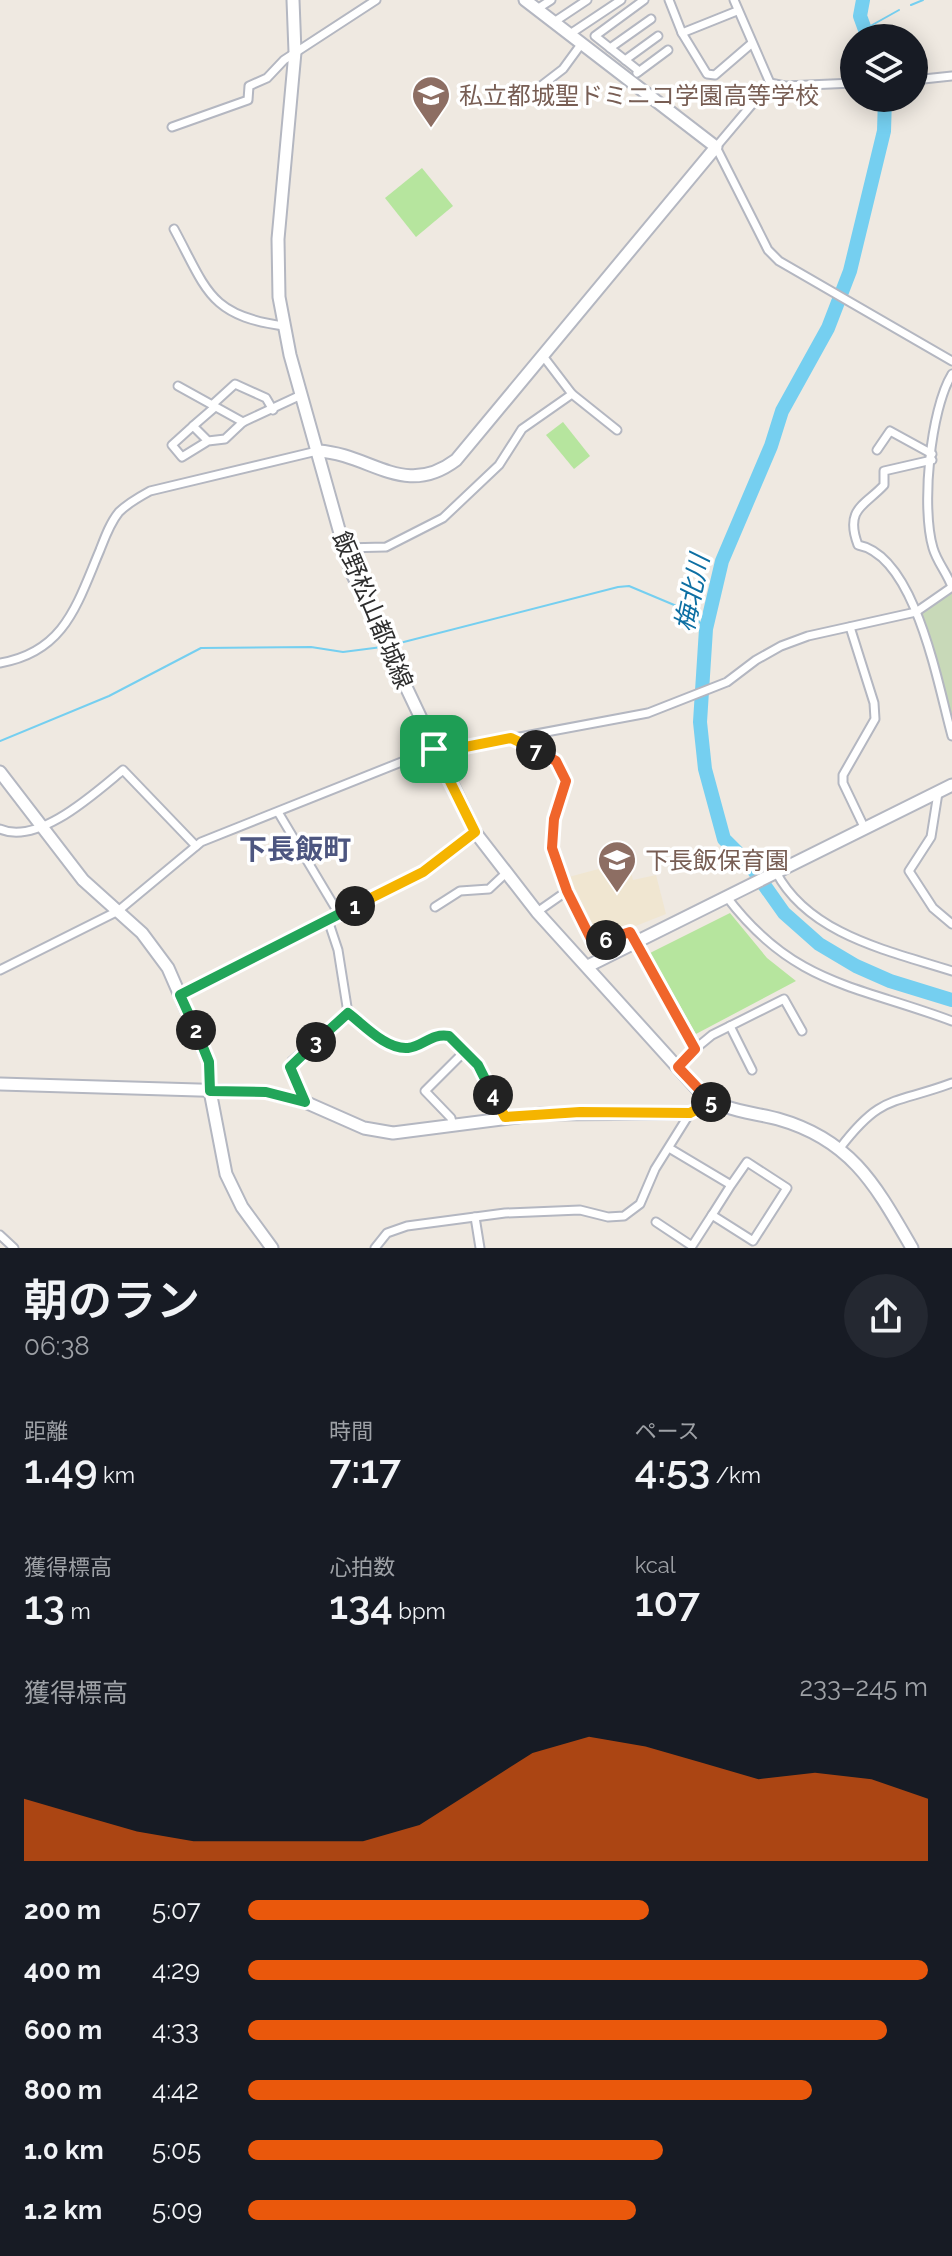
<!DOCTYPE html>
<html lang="ja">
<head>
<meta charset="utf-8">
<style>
	body { margin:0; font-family:Raleway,"Noto Sans JP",sans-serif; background:#242831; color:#f1f3f6; height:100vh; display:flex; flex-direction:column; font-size:30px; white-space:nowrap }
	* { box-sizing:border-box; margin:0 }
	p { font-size:26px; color:#9ea1a6 }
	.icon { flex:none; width:44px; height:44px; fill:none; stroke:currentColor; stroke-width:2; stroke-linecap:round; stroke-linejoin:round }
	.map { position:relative; height:1248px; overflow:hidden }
	.details { display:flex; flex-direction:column; background:#171b24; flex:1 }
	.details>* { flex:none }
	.fabs { position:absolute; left:840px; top:24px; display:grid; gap:16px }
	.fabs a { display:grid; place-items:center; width:88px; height:88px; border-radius:50%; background:#171b24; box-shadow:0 4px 20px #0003; font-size:40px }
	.pin { position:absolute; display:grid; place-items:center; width:68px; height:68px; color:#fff; margin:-34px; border-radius:16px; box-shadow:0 4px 12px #0006 }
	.km { position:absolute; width:40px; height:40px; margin:-20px; border-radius:50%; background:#222; color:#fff; font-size:22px; line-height:40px; text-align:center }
	.round { display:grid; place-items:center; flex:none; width:84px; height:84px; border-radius:42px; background:#242831 }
	.overview { display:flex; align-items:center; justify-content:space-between; height:136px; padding:0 24px }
	h1 { font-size:44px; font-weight:600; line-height:60px }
	.figures { display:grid; grid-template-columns:repeat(3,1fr); gap:12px; height:136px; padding:8px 24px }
	.figures div { display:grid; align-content:center }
	.figures b { font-size:40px; font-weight:600 }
	.figures small { font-size:22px; font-weight:400 }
	.figures p { font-size:22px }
	.chart { height:224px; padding:16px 24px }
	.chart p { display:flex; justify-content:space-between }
	.chart svg { width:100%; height:144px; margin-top:8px; fill:#ea580c; opacity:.7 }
	ul { padding:0 24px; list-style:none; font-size:26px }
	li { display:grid; grid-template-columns:128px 96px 1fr; align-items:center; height:60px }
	li i { height:20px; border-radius:10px; background:#ea580c }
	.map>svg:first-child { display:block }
	.education { fill:#f0e6d1 }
	.green { fill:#b6e59e }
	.cemetery { fill:#c8d9b8 }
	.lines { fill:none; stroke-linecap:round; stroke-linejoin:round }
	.stream { stroke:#75cff0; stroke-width:2 }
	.river { stroke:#75cff0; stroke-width:14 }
	.street-casing { stroke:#b4b7c1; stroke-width:11 }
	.secondary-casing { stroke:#b4b7c1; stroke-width:15 }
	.street { stroke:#fff; stroke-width:7 }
	.secondary { stroke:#fff; stroke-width:11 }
	.split-1-casing { stroke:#fff; stroke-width:16 }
	.split-2-casing { stroke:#fff; stroke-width:16 }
	.split-3-casing { stroke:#fff; stroke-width:16 }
	.split-4-casing { stroke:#fff; stroke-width:16 }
	.split-5-casing { stroke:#fff; stroke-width:16 }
	.split-6-casing { stroke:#fff; stroke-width:16 }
	.split-7-casing { stroke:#fff; stroke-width:16 }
	.split-8-casing { stroke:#fff; stroke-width:16 }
	.split-1 { stroke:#f5b400; stroke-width:10 }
	.split-2 { stroke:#22a559; stroke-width:10 }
	.split-3 { stroke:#22a559; stroke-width:10 }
	.split-4 { stroke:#22a559; stroke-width:10 }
	.split-5 { stroke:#f5b400; stroke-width:10 }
	.split-6 { stroke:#f0652b; stroke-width:10 }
	.split-7 { stroke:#f0652b; stroke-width:10 }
	.split-8 { stroke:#f5b400; stroke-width:10 }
	.labels { text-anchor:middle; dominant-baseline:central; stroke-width:7; stroke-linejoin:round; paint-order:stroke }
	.education-label { font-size:24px; fill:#785e54; stroke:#fff; text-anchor:start }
	.street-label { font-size:24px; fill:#2e2e2e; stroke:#fff }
	.water-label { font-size:26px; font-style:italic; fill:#0d6fa3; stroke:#fff }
	.quarter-label { font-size:28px; font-weight:bold; fill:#4d5680; stroke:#fff }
</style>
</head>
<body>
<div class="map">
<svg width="952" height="1248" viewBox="0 0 952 1248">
	<rect width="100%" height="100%" fill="#efe9e1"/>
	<!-- education -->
	<polygon class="education" points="628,861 633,880 656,875 666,914 598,941 565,878"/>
	<!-- green -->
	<g class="green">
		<polygon points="422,168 453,206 416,237 385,198"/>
		<polygon points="563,422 590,456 574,469 546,435"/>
		<polygon points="730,913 767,958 796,981 696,1034 650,953"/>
	</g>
	<!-- cemetery -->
	<polygon class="cemetery" points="952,591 952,720 951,720 921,619 921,614"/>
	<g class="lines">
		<!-- stream -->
		<g class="stream">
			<polyline points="911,5 923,0"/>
			<polyline points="865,29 899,10"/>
			<polyline points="689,611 706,629"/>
			<polyline points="392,645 618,587 629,586 679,607"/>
			<polyline points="0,741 109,696 201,648 311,647 343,652 382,647"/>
		</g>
		<!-- river -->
		<g class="river">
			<polyline points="863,0 860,16 868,38"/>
			<polyline points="885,98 884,131 850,271 828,328 782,411 771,446 722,561 706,629 700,722 705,769 724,839 750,865 784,913 819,944 856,966 890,981 952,1000"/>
		</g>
		<!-- street casing -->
		<g class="street-casing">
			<g id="street">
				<polyline points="669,0 682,33 707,74 715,75 751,44"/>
				<polyline points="734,0 770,83"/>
				<polyline points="537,9 551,0"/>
				<polyline points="554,22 587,0"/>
				<polyline points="682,33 737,11"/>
				<polyline points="570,34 621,0"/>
				<polyline points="610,48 651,19"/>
				<polyline points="625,60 658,36"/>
				<polyline points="639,71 595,36 644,0"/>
				<polyline points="637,73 668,50"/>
				<polyline points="914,80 952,76"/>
				<polyline points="770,83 716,147 768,250 779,261 952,361"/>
				<polyline points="770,83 785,86 854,83"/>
				<polyline points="537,89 563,69 582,43"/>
				<polyline points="172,127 248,100 249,86 267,78 284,60 376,0"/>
				<path d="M174 229C207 290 209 316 284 326"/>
				<polyline points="178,386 243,422"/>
				<polyline points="572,394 617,430"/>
				<polyline points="212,405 235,384 266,398 273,410"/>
				<polyline points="193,426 215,407"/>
				<polyline points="208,441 182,457 172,445 193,426 208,441 225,439 243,422 301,395"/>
				<polyline points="877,450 890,431 932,454"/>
				<path d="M932 460 884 471V485C866 505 844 508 858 545 916 556 938 686 952 736"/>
				<polyline points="343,548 386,547 443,518 499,465 522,429 572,394 543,356"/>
				<polyline points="850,627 874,703 875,719 843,775 843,783 865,829"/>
				<path d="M0 663C65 652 77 604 100 550 105 537 110 523 119 512 128 503 139 497 150 491L317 451"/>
				<path d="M513 739C609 785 543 784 553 849 558 883 579 915 594 945L630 932 695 1049 678 1067"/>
				<polyline points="938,793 931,837 909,871 933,908 952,924"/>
				<polyline points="278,812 339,914"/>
				<path d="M0 829C38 846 95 793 123 770L196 846"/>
				<path d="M776 872C809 935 890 951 952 971"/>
				<path d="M726 896C793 985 856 985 952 1021"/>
				<polyline points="435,907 460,891 489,889 505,874"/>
				<polyline points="537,912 567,891"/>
				<path d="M0 970 118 911 201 842 434 749 445 751 648 713 727 682 756 660 781 646 808 636 916 612 952 587C947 573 937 562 933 548 921 508 930 410 952 374"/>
				<polyline points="180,995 423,872 475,832"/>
				<path d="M348 1013C363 1024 387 1050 408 1048 424 1046 431 1033 449 1036L478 1065 505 1117"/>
				<polyline points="730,1026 752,1070"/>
				<polyline points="695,1049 712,1035 784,999 802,1031"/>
				<polyline points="305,1102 290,1067 292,1061 348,1013 338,950 328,920"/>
				<polyline points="453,1126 451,1118 425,1091 466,1050"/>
				<polyline points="669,1148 731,1185 747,1162 787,1188 753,1241 712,1215 731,1185"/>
				<path d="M840 1148C882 1093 893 1105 952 1083"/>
				<polyline points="475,1217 480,1248"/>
				<polyline points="656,1222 692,1246 712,1215"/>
				<polyline points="0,1235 14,1248"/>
				<polyline points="375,1248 387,1233 407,1226 505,1213 580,1210 608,1217 624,1216 640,1204 655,1169 690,1113"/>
			</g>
		</g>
		<!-- secondary casing -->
		<g class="secondary-casing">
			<g id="secondary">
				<path d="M293 0 295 52 278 239 279 297 290 355 350 569 475 832 537 912 698 1090C723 1112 748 1111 778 1119 852 1140 876 1186 912 1248"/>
				<path d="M318 451C371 454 404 499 456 460L716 147 525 0"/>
				<polyline points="0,772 83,880 142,933 168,968 209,1062 210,1091 226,1174 242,1207 272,1248"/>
				<polyline points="588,966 952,785"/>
				<polyline points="0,1084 266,1092 305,1102 364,1128 393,1133 541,1114 690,1113 711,1101"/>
			</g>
		</g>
		<!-- street -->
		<use href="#street" class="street"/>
		<!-- secondary -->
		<use href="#secondary" class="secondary"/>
	</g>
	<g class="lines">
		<!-- split-1 casing -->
		<g class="split-1-casing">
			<polyline id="split-1" points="355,906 423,872 475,832 434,749"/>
		</g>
		<!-- split-2 casing -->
		<g class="split-2-casing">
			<polyline id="split-2" points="196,1030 180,995 355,906"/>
		</g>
		<!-- split-3 casing -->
		<g class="split-3-casing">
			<polyline id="split-3" points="196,1030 209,1062 210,1091 266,1092 305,1102 290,1067 316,1042"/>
		</g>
		<!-- split-4 casing -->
		<g class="split-4-casing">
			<path id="split-4" d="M316 1042 348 1013C363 1024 386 1050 408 1048 424 1046 431 1033 449 1036L478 1065 493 1095"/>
		</g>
		<!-- split-5 casing -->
		<g class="split-5-casing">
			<polyline id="split-5" points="493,1095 505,1117 580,1112 690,1113 711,1102"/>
		</g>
		<!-- split-6 casing -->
		<g class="split-6-casing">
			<polyline id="split-6" points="606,940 630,932 695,1049 678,1067 711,1102"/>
		</g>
		<!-- split-7 casing -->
		<g class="split-7-casing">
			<polyline id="split-7" points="536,750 556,761 566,781 554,819 552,848 567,891 594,945 606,940"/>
		</g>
		<!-- split-8 casing -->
		<g class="split-8-casing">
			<polyline id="split-8" points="434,749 445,751 511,738 536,750"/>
		</g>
		<!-- split-1 -->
		<use href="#split-1" class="split-1"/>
		<!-- split-2 -->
		<use href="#split-2" class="split-2"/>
		<!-- split-3 -->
		<use href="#split-3" class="split-3"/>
		<!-- split-4 -->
		<use href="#split-4" class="split-4"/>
		<!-- split-5 -->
		<use href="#split-5" class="split-5"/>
		<!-- split-6 -->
		<use href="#split-6" class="split-6"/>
		<!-- split-7 -->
		<use href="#split-7" class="split-7"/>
		<!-- split-8 -->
		<use href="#split-8" class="split-8"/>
	</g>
	<!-- icons -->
	<defs>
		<g id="school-pin" transform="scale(2)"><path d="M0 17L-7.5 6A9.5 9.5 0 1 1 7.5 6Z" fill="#8d6e63" stroke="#fff"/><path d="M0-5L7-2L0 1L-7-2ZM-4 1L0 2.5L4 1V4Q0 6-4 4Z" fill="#fff"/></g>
	</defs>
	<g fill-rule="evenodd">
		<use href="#school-pin" x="431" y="95"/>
		<use href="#school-pin" x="617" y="860"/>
	</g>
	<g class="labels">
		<!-- education labels -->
		<g class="education-label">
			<text x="459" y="95">私立都城聖ドミニコ学園高等学校</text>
			<text x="645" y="860">下長飯保育園</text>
		</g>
		<!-- street labels -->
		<g class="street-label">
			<text transform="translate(373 610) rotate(67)">飯野松山都城線</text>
		</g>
		<!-- water labels -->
		<g class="water-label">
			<text transform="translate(692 593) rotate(-78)">梅北川</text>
		</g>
		<!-- quarter labels -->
		<g class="quarter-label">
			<text x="295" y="849">下長飯町</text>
		</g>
	</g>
</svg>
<div class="fabs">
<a><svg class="icon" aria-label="layers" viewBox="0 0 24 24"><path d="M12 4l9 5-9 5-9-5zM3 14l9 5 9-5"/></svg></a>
</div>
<div class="pin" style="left:434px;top:749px;background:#1e9e55"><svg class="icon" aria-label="arrive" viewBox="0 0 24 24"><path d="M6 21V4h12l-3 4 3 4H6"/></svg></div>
<b class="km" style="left:355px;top:906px">1</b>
<b class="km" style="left:196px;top:1030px">2</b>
<b class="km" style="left:316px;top:1042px">3</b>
<b class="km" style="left:493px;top:1095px">4</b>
<b class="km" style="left:711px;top:1102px">5</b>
<b class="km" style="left:606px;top:940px">6</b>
<b class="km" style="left:536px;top:750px">7</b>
</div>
<section class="details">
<div class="overview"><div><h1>朝のラン</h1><p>06:38</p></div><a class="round"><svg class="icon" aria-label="share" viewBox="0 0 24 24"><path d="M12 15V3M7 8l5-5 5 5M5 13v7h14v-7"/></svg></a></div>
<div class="figures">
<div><p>距離</p><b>1.49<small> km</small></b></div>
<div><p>時間</p><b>7:17</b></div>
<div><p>ペース</p><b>4:53<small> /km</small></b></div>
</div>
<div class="figures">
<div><p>獲得標高</p><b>13<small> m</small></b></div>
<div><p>心拍数</p><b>134<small> bpm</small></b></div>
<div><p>kcal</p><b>107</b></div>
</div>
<div class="chart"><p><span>獲得標高</span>233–245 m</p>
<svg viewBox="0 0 160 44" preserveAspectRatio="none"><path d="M0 44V25L10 30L20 35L30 38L40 38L50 38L60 38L70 33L80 22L90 11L100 6L110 9L120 14L130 19L140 17L150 19L160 25V44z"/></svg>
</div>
<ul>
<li><b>200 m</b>5:07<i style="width:59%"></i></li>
<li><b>400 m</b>4:29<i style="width:100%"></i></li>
<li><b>600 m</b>4:33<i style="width:94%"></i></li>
<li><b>800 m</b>4:42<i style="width:83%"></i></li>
<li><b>1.0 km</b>5:05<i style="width:61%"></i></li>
<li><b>1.2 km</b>5:09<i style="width:57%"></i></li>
</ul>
</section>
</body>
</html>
